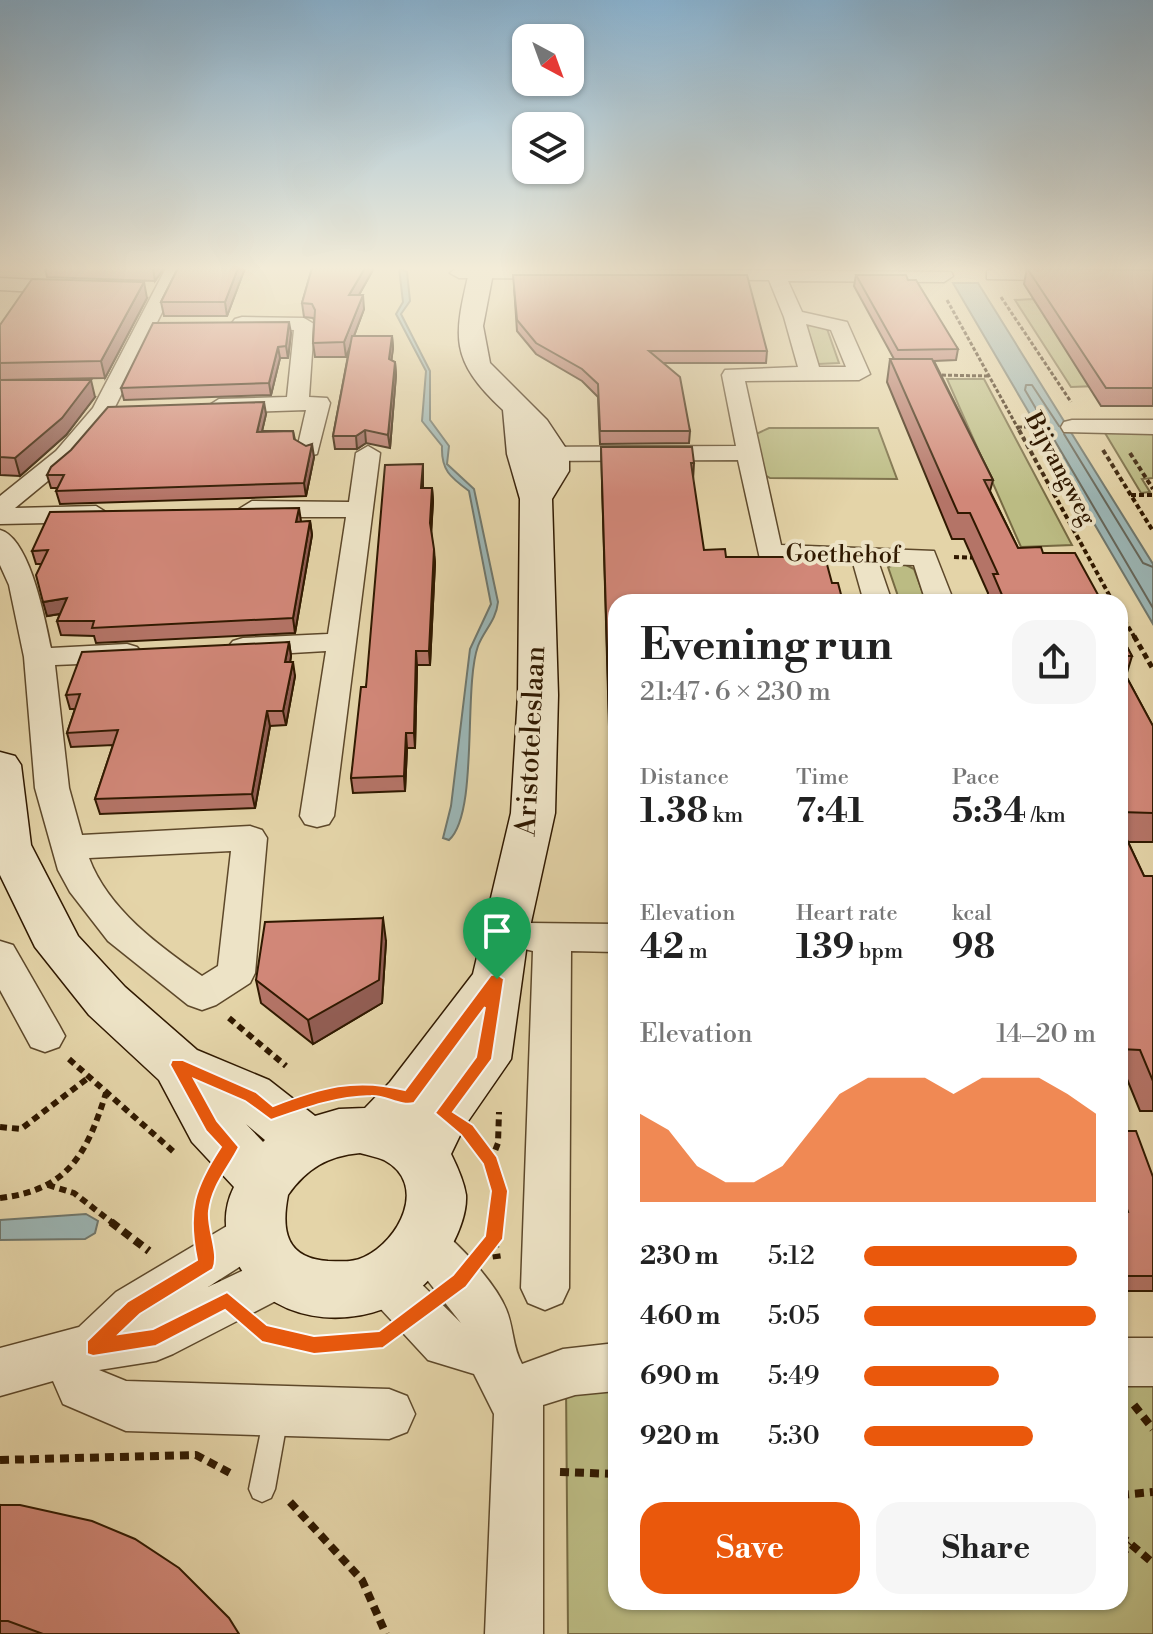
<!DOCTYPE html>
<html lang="en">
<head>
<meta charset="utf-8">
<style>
	body { margin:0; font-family:"Libre Bodoni",serif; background:#f6f6f6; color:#222; height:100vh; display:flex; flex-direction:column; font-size:30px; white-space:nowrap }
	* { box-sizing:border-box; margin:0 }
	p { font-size:26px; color:#767676 }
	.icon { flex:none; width:44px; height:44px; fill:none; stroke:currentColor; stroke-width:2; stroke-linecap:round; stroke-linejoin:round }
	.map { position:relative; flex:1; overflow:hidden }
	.panel { position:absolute; left:608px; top:594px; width:520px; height:1016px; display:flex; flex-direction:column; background:#fff; border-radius:24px; box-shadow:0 2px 6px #0004 }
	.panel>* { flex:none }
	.needle { width:52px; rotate:139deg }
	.controls { position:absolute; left:512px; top:24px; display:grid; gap:16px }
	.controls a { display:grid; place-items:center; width:72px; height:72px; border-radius:16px; background:#fff; box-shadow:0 2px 6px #0004; font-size:40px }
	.pin { position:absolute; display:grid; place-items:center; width:68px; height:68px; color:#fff; margin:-82px -34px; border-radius:50% 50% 50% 0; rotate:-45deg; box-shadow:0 0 8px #0007 }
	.pin .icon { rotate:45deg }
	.round { display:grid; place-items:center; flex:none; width:84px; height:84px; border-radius:24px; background:#f6f6f6 }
	.headline { display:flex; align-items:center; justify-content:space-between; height:136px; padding:0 32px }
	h1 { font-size:44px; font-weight:700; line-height:60px }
	.stats { display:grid; grid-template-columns:repeat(3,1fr); gap:12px; height:136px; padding:8px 32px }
	.stats div { display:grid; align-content:center }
	.stats b { font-size:34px; font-weight:700 }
	.stats small { font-size:22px; font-weight:400 }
	.stats p { font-size:22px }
	.chart { height:224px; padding:16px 32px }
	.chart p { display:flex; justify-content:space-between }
	.chart svg { width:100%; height:144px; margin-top:8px; fill:#ea580c; opacity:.7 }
	.button { display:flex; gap:16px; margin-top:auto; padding:16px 32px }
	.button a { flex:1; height:92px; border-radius:24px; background:#ea580c; color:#fff; font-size:32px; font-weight:700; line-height:92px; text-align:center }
	.button a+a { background:#f6f6f6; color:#222 }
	ul { padding:0 32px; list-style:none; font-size:26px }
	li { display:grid; grid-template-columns:128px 96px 1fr; align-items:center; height:60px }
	li i { height:20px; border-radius:10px; background:#ea580c }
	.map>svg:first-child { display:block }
	.green { fill:#bbbb83; stroke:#766a42; stroke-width:2 }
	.water { fill:#9bb5b4; stroke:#70776c; stroke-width:2 }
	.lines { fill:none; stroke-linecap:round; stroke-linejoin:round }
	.shore { stroke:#66675a; stroke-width:2 }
	.lane-casing { stroke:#5d482a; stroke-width:3 }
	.street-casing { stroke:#5d482a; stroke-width:3 }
	.secondary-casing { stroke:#301900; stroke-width:3 }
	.path-far4 { stroke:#301900; stroke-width:3; stroke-dasharray:4 2; stroke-linecap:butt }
	.path-far3 { stroke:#301900; stroke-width:4; stroke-dasharray:5 3; stroke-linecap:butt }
	.path-far2 { stroke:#301900; stroke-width:5; stroke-dasharray:6 4; stroke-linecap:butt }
	.path-far1 { stroke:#301900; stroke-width:6; stroke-dasharray:7 5; stroke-linecap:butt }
	.path { stroke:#301900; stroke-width:8; stroke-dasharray:9 6; stroke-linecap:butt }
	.lane { fill:#ede3c6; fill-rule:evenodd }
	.street { fill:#ede3c6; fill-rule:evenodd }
	.secondary { fill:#ede3c6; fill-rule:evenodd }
	.wall { fill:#b47467; stroke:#301900; stroke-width:2 }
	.shaded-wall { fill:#925e54; stroke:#301900; stroke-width:2 }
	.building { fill:#d18778; stroke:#301900; stroke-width:2 }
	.route { fill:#ea580c; stroke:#fff; stroke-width:2; fill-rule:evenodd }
	.labels { text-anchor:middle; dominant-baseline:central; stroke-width:8; stroke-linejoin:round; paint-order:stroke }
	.far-street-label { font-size:24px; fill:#301900; stroke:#ede3c6 }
	.street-label { font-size:28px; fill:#301900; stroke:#ede3c6 }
</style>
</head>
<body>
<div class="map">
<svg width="1153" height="1634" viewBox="0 0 1153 1634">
	<rect width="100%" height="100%" fill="#e4d4a8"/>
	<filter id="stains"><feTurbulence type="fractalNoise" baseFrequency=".0025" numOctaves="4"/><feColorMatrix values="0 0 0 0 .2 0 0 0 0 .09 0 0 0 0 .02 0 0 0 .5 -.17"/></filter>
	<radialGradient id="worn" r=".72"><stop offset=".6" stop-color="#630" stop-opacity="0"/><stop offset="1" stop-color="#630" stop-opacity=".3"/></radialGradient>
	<!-- green -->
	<g class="green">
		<polygon points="1033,299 1097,386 1071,387 1015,300"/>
		<polygon points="810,324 826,326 839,363 818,364 807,327"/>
		<polygon points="947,379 984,379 1072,545 1021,547"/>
		<polygon points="769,428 878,428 897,479 770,478 763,474 754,435"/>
		<polygon points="1105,433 1153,433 1153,478 1142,479 1150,492 1141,493"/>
		<polygon points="902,563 914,569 926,602 900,602 888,567"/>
		<polygon points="1120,1378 1153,1378 1153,1634 568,1634 566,1383 616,1383 616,1602 1120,1602"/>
	</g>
	<!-- water -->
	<g class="water">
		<path d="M399 268 407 272 410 301 401 314 430 371V420L449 446 447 464 474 489 498 602C496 621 484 630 478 646 463 688 479 813 449 840L443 838 451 806 470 649 491 604 469 491C450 477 441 470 442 446L422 421 426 371 396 314 403 302Z"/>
		<polygon points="953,283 978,283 1153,564 1153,624"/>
		<polygon points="86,1214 98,1221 95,1233 85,1239 0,1240 0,1220"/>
	</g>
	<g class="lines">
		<!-- shore -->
		<g class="shore">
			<polyline points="1059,426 1032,385 1026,385 1025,390 1153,608"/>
			<polyline points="1064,434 1143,563 1153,567"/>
		</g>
		<!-- lane casing -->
		<g class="lane-casing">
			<polygon id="lane" points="276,1404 285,1408 288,1416 275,1489 271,1498 262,1502 253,1498 249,1489 264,1416 267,1408"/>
		</g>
		<!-- street casing -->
		<g class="street-casing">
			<g id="street">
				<polygon points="166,268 184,268 111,415 72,461 15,508 96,506 109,514 96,522 0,524 0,496 56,451 93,408"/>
				<path d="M457 268 951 272 953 276 944 282 788 281 802 312 847 322 870 374 859 380 745 381 781 545 934 551 954 602H926L914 565 879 564 892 602H864L853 563 760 559 738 460 522 461 510 454 522 447 736 446 722 375 725 370 798 367 784 317 769 280 459 278 450 273ZM806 324 831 330 846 367H819Z"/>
				<polygon points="993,269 1153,270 1153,282 987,279 987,271"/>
				<polygon points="0,278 74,282 83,288 74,294 0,290"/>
				<polygon points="242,317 304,318 314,324 309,397 327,398 330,403 317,454 309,456 297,449 306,410 219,413 208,406 219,399 287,397 294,330 235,327 232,323 235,319"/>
				<polygon points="1072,420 1153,420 1153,434 1064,432 1061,427 1064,422"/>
				<polygon points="368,446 380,453 334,816 329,824 317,827 305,824 300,816 326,651 243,656 233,653 228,647 233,641 243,638 328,634 346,517 252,517 239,509 252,501 349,502 356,453"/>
				<path d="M0 530C30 538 45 620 51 648L127 644 137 647 142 653 137 659 127 662 55 665 69 788 82 835 250 826 262 830 267 838 255 973 250 983 216 1005 202 1010 188 1005 108 941 70 892 58 870 35 788 24 657 9 585 0 565ZM231 851 218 966 202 976C159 946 108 909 89 858Z"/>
				<polygon points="529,923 616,924 616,952 571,951 569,1288 562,1303 545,1310 528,1303 521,1288 533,951 516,947 510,937 516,927"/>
				<polygon points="0,941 13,945 59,1025 65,1036 59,1047 45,1052 31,1047 0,990"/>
				<polygon points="253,1214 269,1220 276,1234 269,1248 208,1287 280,1253 297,1260 304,1275 297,1290 173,1354 156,1361 99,1370 126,1381 389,1389 407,1396 415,1414 407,1432 389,1439 126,1431 63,1404 53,1381 0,1396 0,1348 79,1327 116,1292 237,1220"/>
				<path d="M426 1222C451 1232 496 1284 506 1309 514 1328 512 1346 522 1364L563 1349 616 1343V1391L575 1395 543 1405V1634H485L494 1414 474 1374 428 1360 367 1294 360 1279 367 1264 384 1257 401 1264 461 1323 410 1258 403 1243 410 1228Z"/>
				<rect x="1120" y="1338" width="33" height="48"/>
			</g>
		</g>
		<!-- secondary casing -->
		<g class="secondary-casing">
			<path id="secondary" d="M470 268H494L483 326 490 363 547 420 569 453V471L552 499 558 695 555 813 528 936 511 1059 464 1127 451 1154C457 1166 464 1182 466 1195 467 1212 459 1232 451 1247 440 1267 428 1285 408 1297 350 1333 265 1323 235 1258 224 1235 222 1211 234 1187L192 1142 159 1080 89 1015 35 947 0 875V752L15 756 21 765 31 845 78 936 125 987 197 1050 269 1080 315 1116 339 1109 365 1108 390 1082 473 974 511 813 518 695 520 499 507 454 503 410C448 359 454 336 470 268ZM246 1124 265 1140 263 1142ZM360 1153C367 1155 377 1157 384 1160 429 1184 399 1241 364 1257 352 1263 340 1261 328 1261 286 1258 281 1231 288 1195 307 1168 328 1156 360 1153Z"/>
		</g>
		<!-- path-far4 -->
		<g class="path-far4">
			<polyline points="1001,297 1071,402"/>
			<polyline points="947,300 1020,432"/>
			<polyline points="936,375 990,376"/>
			<polyline points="1018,427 1045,427"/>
		</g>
		<!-- path-far3 -->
		<g class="path-far3">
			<polyline points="1019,430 1113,602"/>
			<polyline points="1103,450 1153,531"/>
			<polyline points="1130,453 1153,489"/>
			<polyline points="1131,495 1153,495"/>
			<polyline points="954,557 980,558"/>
			<polyline points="1120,613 1135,638"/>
		</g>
		<!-- path-far2 -->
		<polyline class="path-far2" points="1134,636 1153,669"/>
		<!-- path-far1 -->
		<g class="path-far1">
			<polyline points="229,1018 286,1066"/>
			<polyline points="69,1059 175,1153"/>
			<polyline points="0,1127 21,1129 88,1078"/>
			<polyline points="491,1161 498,1143 499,1112"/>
			<polyline points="48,1185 74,1193 114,1224"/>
			<path d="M0 1198C69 1190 87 1153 106 1093"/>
			<path d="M202 1224C198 1199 208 1181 221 1161 252 1117 300 1096 352 1091 359 1090 369 1088 376 1089 390 1092 404 1099 417 1104 477 1125 502 1160 496 1224"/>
		</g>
		<!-- path -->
		<g class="path">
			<polyline points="111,1222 149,1251"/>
			<polyline points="201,1222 207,1264 227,1300 262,1333 314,1345 383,1339 460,1281 494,1239 496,1222"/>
			<polyline points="494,1239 497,1259"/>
			<polyline points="1134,1405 1153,1429"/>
			<polyline points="0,1460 196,1455 234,1475"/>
			<polyline points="560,1472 616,1474"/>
			<polyline points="1120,1495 1153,1492"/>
			<polyline points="290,1502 362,1580 386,1634"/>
			<polyline points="1120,1535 1153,1563"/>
			<polyline points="1120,1556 1131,1544"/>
		</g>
		<!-- lane -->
		<use href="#lane" class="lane"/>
		<!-- street -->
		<use href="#street" class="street"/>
		<!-- secondary -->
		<use href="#secondary" class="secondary"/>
	</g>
	<!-- wall -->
	<g class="wall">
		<polygon points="45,268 164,268 155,281 47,277"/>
		<polygon points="178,268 245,268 227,316 164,316 161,302"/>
		<polygon points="312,268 374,268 359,295 364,309 354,336 392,336 393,348 391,361 395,362 396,375 390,448 366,443 357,449 335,449 333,436 350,345 346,357 315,357 313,343 314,320 313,318 304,317 302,303"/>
		<polygon points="1027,268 1153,270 1153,406 1101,406 1024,284"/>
		<polygon points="856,275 908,280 958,349 956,360 934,361 993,480 990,491 1018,548 1043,553 1102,602 987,602 988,593 964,539 952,539 887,382 890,359 894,359 854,286"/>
		<polygon points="514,286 767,351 766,363 663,363 690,431 689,443 600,444 598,397 582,381 536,354 517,331"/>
		<polygon points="147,298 105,378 0,380 0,325"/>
		<polygon points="291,333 288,358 280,358 271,395 124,400 121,388"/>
		<polygon points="0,380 95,397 66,435 20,476 0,475"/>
		<polygon points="266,414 262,431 293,431 295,440 314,457 306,496 60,504 56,491 58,488 51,488 47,475"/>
		<polygon points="601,447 694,463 693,480 616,602 616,901 614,901"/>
		<polygon points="423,464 423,488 432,488 433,501 431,532 435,563 430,665 417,665 415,748 407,748 405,791 353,793 351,778 366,687"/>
		<polygon points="310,521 312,535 295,633 96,643 94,636 61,635 57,621 60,614 47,616 41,564 36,564 32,551"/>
		<polygon points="1120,634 1132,656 1126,676 1153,726 1153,842 1128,842 1144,876 1153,876 1153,1111 1140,1111 1127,1079 1120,1079"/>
		<polygon points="289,642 291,656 290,662 295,676 286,725 270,726 255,808 100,814 95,799 113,745 71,747 67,733 75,709 70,709 66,695"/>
		<polygon points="386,941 382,1003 313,1044 261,1003 256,980"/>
		<polygon points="1120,1131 1153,1177 1153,1291 1120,1291"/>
		<polygon points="0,1505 239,1634 0,1634"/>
	</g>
	<!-- shaded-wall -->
	<g class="shaded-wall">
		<polygon points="153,268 164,268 155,281"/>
		<polygon points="238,268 245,268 227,316 225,302"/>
		<polygon points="365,268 374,268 351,309 349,295"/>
		<polygon points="144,282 147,298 105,378 101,361"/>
		<polygon points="363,295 364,309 346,357 344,342"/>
		<polygon points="289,322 291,333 288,358 286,346"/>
		<polygon points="392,336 393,348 390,372 389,359"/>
		<polygon points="278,347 280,358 271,395 269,383"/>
		<polygon points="395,362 396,375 390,448 388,435"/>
		<polygon points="91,380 95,397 66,435 20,476 15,458"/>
		<polygon points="264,402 266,414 259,444 257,432"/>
		<polygon points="365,430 366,443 357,449 356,436"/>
		<polygon points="312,444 314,457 306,496 304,483"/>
		<polygon points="432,488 433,501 431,537 430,523"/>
		<polygon points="299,508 301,521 298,535 296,522"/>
		<polygon points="310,521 312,535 295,633 293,618"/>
		<polygon points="434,549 435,563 430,665 429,651"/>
		<polygon points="67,598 71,612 47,616 43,602"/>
		<polygon points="289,642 291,656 288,676 285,662"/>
		<polygon points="416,651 417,665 415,748 414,733"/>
		<polygon points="293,662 295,676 286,725 283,711"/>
		<polygon points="267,711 270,726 255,808 252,794"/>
		<polygon points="406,733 407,748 405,791 404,776"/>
		<polygon points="383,918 386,941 382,1003 313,1044 308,1020"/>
	</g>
	<!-- building -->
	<g class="building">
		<polygon points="178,268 238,268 225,302 161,302"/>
		<polygon points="312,268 365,268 349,295 363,295 344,342 313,343 315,310 312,304 302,303"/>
		<polygon points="1027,268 1153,270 1153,388 1106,388"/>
		<polygon points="513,275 747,275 767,351 649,351 680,377 690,431 600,431 598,384 582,369 536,343 517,320"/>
		<polygon points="856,275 906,275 908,280 916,280 958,349 898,350"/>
		<polygon points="32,279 144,282 101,361 0,363 0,325"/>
		<polygon points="289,322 286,346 278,347 269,383 121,388 153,323"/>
		<polygon points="352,336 392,336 389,359 395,362 388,435 365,430 356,436 333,436"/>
		<polygon points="890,359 932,359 993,480 984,480 1018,548 1041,547 1043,553 1075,553 1102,602 1005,602 993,574 998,574 970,513 958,513"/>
		<polygon points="0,380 91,380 62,418 15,458 0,457"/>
		<polygon points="264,402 257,432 293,431 294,439 306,446 312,444 304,483 56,491 64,475 47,475 51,467 71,450 108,407"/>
		<polygon points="601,447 692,447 694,463 691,463 704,550 725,549 726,557 825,557 832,583 838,583 843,602 616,602 616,882 614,882"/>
		<polygon points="423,464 421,488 432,488 430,523 434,549 429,651 416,651 414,733 406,733 404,776 351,778 361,687 366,687 385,465"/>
		<polygon points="299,508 296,522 310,521 293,618 92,628 94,621 57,621 67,598 43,602 36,575 48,550 32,551 50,512"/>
		<polygon points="1120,634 1132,656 1120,656"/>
		<polygon points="289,642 285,662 293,662 283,711 267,711 252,794 95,799 118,730 67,733 80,694 66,695 82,652"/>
		<polygon points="1120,665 1153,726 1153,813 1120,812"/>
		<polygon points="1120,825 1144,876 1153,876 1153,1081 1140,1050 1120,1049 1120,977 1122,977 1120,971"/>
		<polygon points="383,918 379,980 308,1020 256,980 265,922"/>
		<polygon points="1120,1131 1136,1131 1153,1177 1153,1276 1120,1276 1120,1213 1128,1212 1120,1189"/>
		<polygon points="0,1505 20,1505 92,1521 135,1539 179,1568 229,1618 239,1634 43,1634 8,1621 0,1621"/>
	</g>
	<!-- sky -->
	<linearGradient id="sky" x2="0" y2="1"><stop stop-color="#89b4d3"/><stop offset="0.54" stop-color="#f3ecd8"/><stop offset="1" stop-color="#f3ecd8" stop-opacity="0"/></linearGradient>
	<rect width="1153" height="497" fill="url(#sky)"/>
	<!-- route -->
	<path class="route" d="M497 974 504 979 492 1059 453 1112 473 1125 497 1157 508 1191 503 1239 466 1287 383 1348 314 1354 262 1342 225 1310 156 1346 93 1356 87 1354V1341L127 1302 197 1260C187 1211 194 1188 221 1147L206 1131 170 1065 172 1060H183L256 1092 273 1106C320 1088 355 1077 405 1090L491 975ZM485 1007 476 1057 435 1113 461 1135 483 1164 491 1191 485 1236 453 1275 379 1331 314 1336 267 1325 227 1292 153 1329 119 1334 140 1314 213 1269C220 1254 207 1229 209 1211 212 1185 228 1169 239 1147L217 1121 194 1079 245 1101 271 1120C305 1108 334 1097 371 1096 386 1095 400 1107 414 1103Z"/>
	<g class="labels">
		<!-- far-street labels -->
		<g class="far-street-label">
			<text transform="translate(1060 469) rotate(62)">Bijvangweg</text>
			<text transform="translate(843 555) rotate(1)">Goethehof</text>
		</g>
		<!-- street labels -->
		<g class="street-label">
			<text transform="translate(531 741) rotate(-87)">Aristoteleslaan</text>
		</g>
	</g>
	<rect width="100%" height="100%" filter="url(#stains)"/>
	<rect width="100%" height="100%" fill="url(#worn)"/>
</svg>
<div class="controls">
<a><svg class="needle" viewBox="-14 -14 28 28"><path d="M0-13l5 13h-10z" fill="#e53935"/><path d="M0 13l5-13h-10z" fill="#767676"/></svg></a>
<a><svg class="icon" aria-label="layers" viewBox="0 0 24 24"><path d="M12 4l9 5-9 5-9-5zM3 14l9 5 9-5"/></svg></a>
</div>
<div class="pin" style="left:497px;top:979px;background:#1e9e55"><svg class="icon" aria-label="arrive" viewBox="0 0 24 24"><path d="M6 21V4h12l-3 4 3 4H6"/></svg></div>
<section class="panel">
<div class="headline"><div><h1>Evening run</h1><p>21:47 · 6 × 230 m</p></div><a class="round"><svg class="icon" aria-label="share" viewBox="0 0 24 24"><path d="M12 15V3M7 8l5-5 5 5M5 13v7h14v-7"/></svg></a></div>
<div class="stats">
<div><p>Distance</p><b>1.38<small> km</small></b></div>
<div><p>Time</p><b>7:41</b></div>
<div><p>Pace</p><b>5:34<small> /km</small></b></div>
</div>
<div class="stats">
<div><p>Elevation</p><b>42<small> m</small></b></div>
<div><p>Heart rate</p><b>139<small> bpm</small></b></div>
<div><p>kcal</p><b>98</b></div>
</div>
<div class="chart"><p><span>Elevation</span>14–20 m</p>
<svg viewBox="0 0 160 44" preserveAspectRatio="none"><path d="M0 44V17L10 22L20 33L30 38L40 38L50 33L60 22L70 11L80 6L90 6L100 6L110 11L120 6L130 6L140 6L150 11L160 17V44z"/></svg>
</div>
<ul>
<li><b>230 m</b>5:12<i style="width:92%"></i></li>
<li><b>460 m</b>5:05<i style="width:100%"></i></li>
<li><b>690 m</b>5:49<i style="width:58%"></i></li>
<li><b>920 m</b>5:30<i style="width:73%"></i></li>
</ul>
<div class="button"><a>Save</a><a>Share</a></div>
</section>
</div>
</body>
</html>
